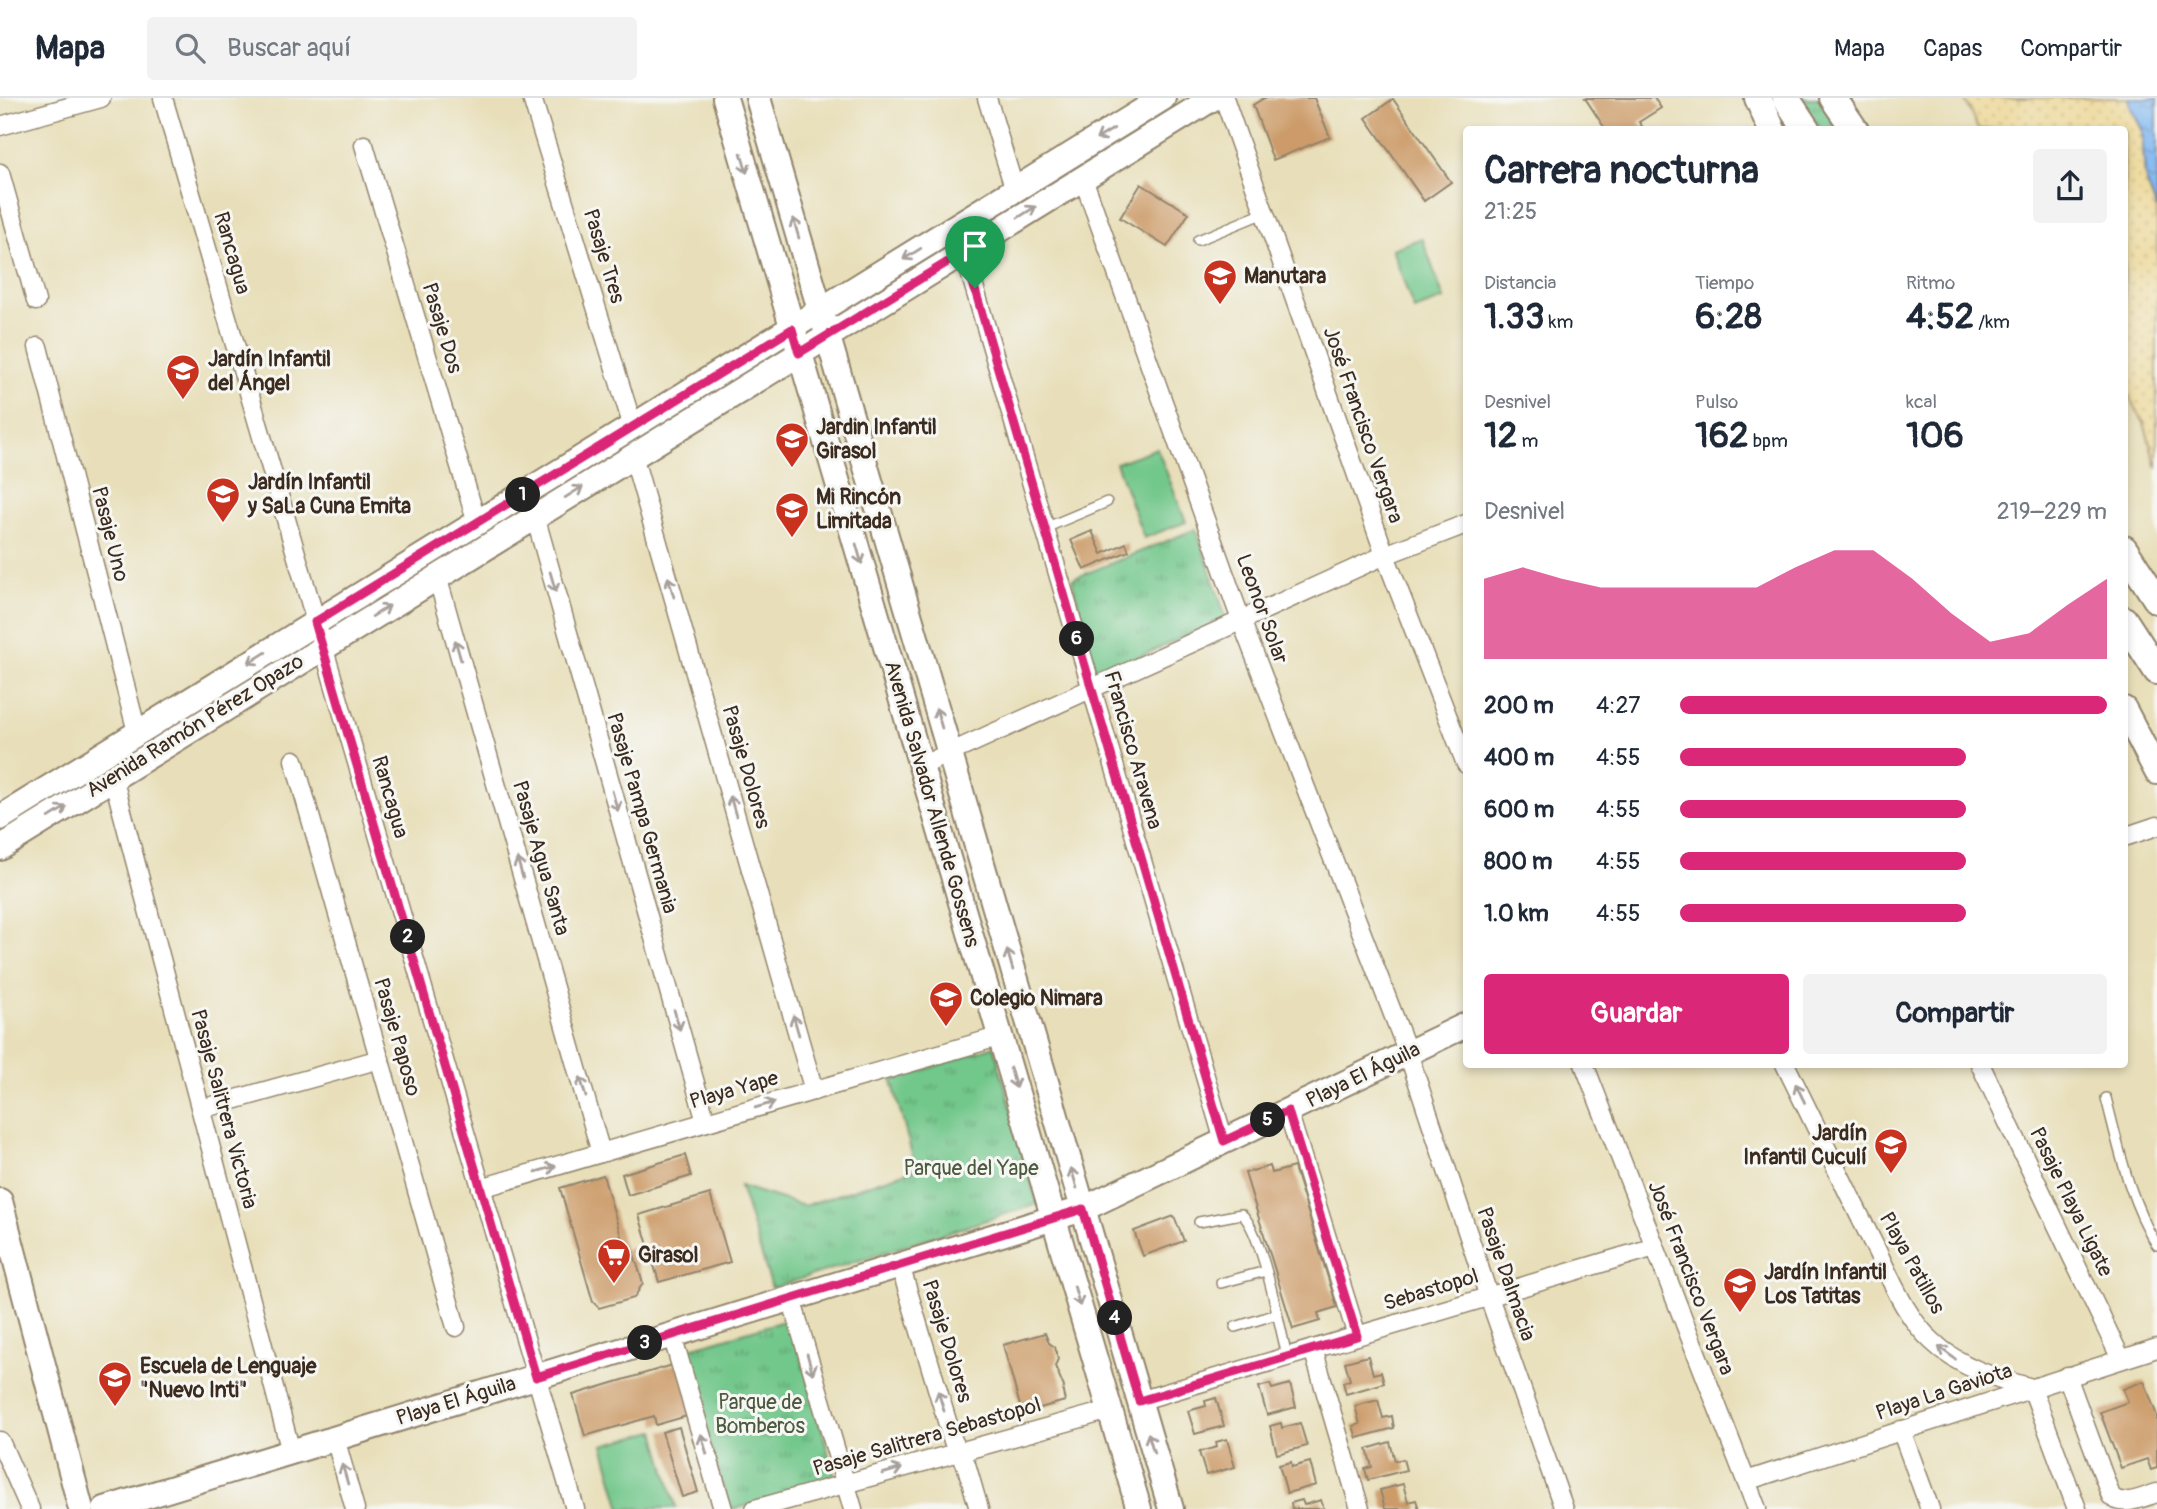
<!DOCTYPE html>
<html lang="es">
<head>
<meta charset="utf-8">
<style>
	body { margin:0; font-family:Pangolin,sans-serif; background:#f2f2f3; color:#1f2937; height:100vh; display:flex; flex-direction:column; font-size:26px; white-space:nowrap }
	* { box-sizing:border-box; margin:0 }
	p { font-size:23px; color:#747a83 }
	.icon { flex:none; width:38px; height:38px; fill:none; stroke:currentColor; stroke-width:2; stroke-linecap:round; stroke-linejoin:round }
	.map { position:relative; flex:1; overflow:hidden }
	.drawer { position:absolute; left:1463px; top:28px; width:665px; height:942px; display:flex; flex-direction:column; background:#fff; border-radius:7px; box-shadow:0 4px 10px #0003 }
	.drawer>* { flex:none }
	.pin { position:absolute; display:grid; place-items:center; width:60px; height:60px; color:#fff; margin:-72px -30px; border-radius:50% 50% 50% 0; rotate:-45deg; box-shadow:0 0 7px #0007 }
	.pin .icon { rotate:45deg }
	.km { position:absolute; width:35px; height:35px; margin:-18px; border-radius:50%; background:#222; color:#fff; font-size:19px; line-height:35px; text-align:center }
	.round { display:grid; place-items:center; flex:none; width:74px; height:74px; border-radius:7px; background:#f2f2f3 }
	.overview { display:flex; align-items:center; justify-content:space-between; height:119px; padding:0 21px }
	h1 { font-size:38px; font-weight:700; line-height:52px }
	.metrics { display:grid; grid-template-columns:repeat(3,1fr); gap:10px; height:119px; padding:7px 21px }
	.metrics div { display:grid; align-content:center }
	.metrics b { font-size:35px; font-weight:700 }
	.metrics small { font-size:19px; font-weight:400 }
	.metrics p { font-size:19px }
	.chart { height:196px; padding:14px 21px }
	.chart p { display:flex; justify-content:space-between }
	.chart svg { width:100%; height:126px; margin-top:7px; fill:#db2777; opacity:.7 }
	.cta { display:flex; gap:14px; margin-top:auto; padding:14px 21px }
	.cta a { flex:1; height:80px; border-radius:7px; background:#db2777; color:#fff; font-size:28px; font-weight:700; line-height:80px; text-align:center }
	.cta a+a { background:#f2f2f3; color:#1f2937 }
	ul { padding:0 21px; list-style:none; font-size:23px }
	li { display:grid; grid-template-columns:112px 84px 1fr; align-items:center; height:52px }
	li i { height:18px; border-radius:9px; background:#db2777 }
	header { display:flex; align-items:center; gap:42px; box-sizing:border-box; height:98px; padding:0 35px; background:#fff; border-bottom:2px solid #e0e1e3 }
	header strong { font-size:33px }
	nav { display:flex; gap:38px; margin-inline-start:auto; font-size:24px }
	.search { width:490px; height:63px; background:#f2f2f3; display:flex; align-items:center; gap:18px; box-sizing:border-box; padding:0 24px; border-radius:7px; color:#747a83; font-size:26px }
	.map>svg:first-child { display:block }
	.grass { fill:url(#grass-tufts); stroke:#567854; stroke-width:2 }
	.sand { fill:url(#sand-dots); stroke:#94825e; stroke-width:2 }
	.garden { fill:#72c78b; stroke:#567854; stroke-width:2 }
	.water { fill:url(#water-ripples); stroke:#5e7188; stroke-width:2 }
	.building { fill:#cc9b69 }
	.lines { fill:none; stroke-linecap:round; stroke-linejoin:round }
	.lane-casing { stroke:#92846c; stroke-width:12 }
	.street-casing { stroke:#92846c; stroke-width:21 }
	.secondary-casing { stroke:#92846c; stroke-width:28 }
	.primary-casing { stroke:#92846c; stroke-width:30 }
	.lane { stroke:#fff; stroke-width:9 }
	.street { stroke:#fff; stroke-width:18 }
	.secondary { stroke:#fff; stroke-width:24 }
	.primary { stroke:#fff; stroke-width:26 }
	.oneway { stroke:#a79f9a }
	.route-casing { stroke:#fff; stroke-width:14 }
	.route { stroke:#db2777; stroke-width:9 }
	.labels { text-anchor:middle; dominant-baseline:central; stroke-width:6; stroke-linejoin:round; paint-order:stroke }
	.street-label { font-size:21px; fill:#3b2a1e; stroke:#f6f6f2 }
	.poi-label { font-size:21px; font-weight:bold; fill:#3b2a1e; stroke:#f6f6f2; text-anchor:start }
	.park-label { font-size:21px; fill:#4c593f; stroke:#f6f6f2 }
</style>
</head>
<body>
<header>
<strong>Mapa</strong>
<div class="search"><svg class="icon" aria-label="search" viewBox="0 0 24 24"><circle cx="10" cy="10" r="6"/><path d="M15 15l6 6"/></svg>Buscar aquí</div>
<nav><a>Mapa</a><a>Capas</a><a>Compartir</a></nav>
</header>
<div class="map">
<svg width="2157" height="1411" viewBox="0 0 2157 1411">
	<defs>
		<pattern id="grass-tufts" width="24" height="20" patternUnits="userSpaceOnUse" patternTransform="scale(1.75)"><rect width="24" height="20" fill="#72c78b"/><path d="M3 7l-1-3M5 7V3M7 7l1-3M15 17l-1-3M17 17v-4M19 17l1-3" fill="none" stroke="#5fa271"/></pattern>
		<pattern id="sand-dots" width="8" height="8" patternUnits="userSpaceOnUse" patternTransform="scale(1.75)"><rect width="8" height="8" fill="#eeda9e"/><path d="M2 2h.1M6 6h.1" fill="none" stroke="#cdbb88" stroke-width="1.8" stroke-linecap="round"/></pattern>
		<pattern id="water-ripples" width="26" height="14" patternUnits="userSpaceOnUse" patternTransform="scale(1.75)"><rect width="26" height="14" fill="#81b8f1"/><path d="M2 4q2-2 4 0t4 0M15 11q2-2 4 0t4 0" fill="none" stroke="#6b96c3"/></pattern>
	</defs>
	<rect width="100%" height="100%" fill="#f6f6f2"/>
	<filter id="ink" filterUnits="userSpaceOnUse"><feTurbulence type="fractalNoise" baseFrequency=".0143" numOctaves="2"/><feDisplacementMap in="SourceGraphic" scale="14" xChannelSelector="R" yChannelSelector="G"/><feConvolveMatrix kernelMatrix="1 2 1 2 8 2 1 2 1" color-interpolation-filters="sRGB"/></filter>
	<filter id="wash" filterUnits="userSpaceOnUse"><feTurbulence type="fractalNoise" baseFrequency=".00686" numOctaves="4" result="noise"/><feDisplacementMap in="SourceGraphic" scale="28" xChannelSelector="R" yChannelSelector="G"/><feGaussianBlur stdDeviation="1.57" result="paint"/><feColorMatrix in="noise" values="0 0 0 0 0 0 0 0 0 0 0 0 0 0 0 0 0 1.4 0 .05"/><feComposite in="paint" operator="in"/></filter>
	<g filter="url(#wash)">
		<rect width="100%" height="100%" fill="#e8dfba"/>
		<!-- grass -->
		<g class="grass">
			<polygon points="1798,0 1819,0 1840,31 1821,31"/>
			<polygon points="1196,431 1226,520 1097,578 1072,481"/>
			<polygon points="994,948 1037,1106 772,1190 740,1088 804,1108 916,1071 892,983"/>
			<polygon points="787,1222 792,1226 834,1375 828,1386 735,1411 728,1407 685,1257 691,1250"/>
		</g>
		<!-- sand -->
		<polygon class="sand" points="1964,0 2129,0 2131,10 2142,31 2145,79 2157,112 2157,370 2144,325 2125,291 2124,32 1978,31"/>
		<!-- garden -->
		<g class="garden">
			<polygon points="1422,140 1444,201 1414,212 1392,151"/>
			<polygon points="1157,350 1186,424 1144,440 1116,365"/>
			<polygon points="655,1333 676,1410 621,1411 603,1347"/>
		</g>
		<!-- water -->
		<polygon class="water" points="2129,0 2157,0 2157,112 2145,79 2142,31 2131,10"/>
		<g id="blocks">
			<!-- building -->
			<g class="building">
				<polygon points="1264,0 1314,0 1330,39 1273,62 1253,7"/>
				<polygon points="1585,0 1654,0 1661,10 1639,24 1645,32 1606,32"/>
				<polygon points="1393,1 1451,84 1424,103 1366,20"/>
				<polygon points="1141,86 1189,115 1167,149 1120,120"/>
				<polygon points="1092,433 1102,456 1126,445 1129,453 1084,472 1071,442"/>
				<polygon points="685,1057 691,1078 628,1097 622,1076"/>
				<polygon points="1270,1068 1272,1075 1294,1069 1337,1209 1318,1215 1320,1223 1293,1231 1245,1075"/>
				<polygon points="603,1077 625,1152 632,1150 643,1185 634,1200 599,1210 593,1204 560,1090"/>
				<polygon points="710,1096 730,1164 659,1184 639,1117"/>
				<polygon points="1174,1118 1184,1143 1143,1158 1134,1133"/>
				<polygon points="1045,1235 1049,1245 1055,1249 1058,1261 1055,1268 1064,1289 1063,1295 1065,1303 1022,1315 1003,1247"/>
				<polygon points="1368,1258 1373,1276 1381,1274 1384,1285 1346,1296 1343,1284 1350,1282 1345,1264"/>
				<polygon points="679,1265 694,1316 656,1327 654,1318 585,1338 573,1297"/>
				<polygon points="2144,1283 2157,1318 2157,1370 2151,1372 2147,1361 2121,1370 2100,1314 2128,1304 2123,1291"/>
				<polygon points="1270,1286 1272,1291 1290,1286 1296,1309 1267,1317 1259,1289"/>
				<polygon points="1216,1300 1224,1328 1195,1336 1188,1313 1206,1308 1205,1303"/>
				<polygon points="1378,1302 1383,1320 1392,1318 1394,1330 1357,1340 1353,1328 1360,1326 1355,1308"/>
				<polygon points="1281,1325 1282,1330 1300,1325 1307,1348 1277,1356 1270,1328"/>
				<polygon points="679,1329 698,1394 682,1399 662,1334"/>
				<polygon points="1227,1341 1235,1369 1206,1377 1199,1354 1217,1349 1216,1344"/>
				<polygon points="1390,1344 1395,1363 1403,1361 1406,1372 1368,1382 1365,1371 1372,1369 1367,1351"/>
				<polygon points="1291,1364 1292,1369 1310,1364 1316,1387 1287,1395 1279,1367"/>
				<polygon points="1403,1386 1408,1404 1416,1402 1419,1411 1385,1411 1380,1392"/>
				<polygon points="1302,1402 1304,1407 1321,1402 1324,1411 1292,1411 1291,1405"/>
			</g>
		</g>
	</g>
	<g filter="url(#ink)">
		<use href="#blocks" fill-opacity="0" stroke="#92846c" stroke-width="2"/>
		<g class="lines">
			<!-- lane casing -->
			<g class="lane-casing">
				<g id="lane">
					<polyline points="1198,142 1264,115"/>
					<polyline points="1045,430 1107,404"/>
					<path d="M2106 1000C2119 1050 2129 1102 2157 1147"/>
					<path d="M1199 1124 1241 1116C1261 1129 1280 1230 1287 1258"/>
					<polyline points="1221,1185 1266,1173"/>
					<polyline points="1235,1229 1277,1216"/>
				</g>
			</g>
			<!-- street casing -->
			<g class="street-casing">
				<g id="street">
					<polyline points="163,0 575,1411"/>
					<polyline points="532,0 633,329"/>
					<polyline points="987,0 1015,93"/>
					<polyline points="1224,0 1385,457 1466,666"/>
					<polyline points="0,28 101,0"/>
					<polyline points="364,47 477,425"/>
					<polyline points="0,75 36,203"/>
					<polyline points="1083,80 1241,522 1408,955 1489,1199 1564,1411"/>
					<polyline points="964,154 1224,1043"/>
					<polyline points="38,249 137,634"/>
					<polyline points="633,357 814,993"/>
					<polyline points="535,418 706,1024"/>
					<polyline points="437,478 601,1055"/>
					<polyline points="294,662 456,1229"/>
					<polyline points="921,668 1385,457 1466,426"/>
					<polyline points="113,679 291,1354"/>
					<polyline points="2124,739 2157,728"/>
					<polyline points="1584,966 1757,1411"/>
					<path d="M1785 966C1814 1025 1843 1084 1872 1143 1889 1176 1904 1218 1932 1243 1960 1270 1995 1280 2032 1290L2077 1411"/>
					<polyline points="1980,966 2121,1261"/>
					<polyline points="201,1011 380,961"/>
					<polyline points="1288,1013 1357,1238"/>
					<polyline points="481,1090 1001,938"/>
					<polyline points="900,1167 953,1343 966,1366 979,1411"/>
					<polyline points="791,1200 853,1411"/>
					<polyline points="672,1237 723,1411"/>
					<polyline points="1313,1251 1360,1411"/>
					<path d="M2067 1278 2111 1398C2122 1410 2143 1399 2157 1395"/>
					<polyline points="1139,1303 1655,1149"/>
					<polyline points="1901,1332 1930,1411"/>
					<polyline points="335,1340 355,1411"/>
					<polyline points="0,1343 30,1411"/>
					<polyline points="1746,1383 2157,1250"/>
					<polyline points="755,1411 1110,1312"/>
				</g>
			</g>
			<!-- secondary casing -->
			<g class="secondary-casing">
				<g id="secondary">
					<polyline points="725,0 1139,1411"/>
					<polyline points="758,0 1171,1411"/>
					<polyline points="2124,611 2157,674"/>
					<polyline points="0,720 1163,0"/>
					<polyline points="0,750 1213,0"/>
					<polyline points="0,1103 81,1411"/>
					<polyline points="105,1411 1083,1111 1466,927"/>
				</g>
			</g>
			<!-- primary casing -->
			<g class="primary-casing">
				<g id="primary">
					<polyline points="1758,0 1772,32"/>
					<polyline points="1786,0 1807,32"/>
					<polyline points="1833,0 1855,32"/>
					<polyline points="2124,451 2157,502"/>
					<polyline points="2124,522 2157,573"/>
				</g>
			</g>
			<!-- lane -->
			<use href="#lane" class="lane"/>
			<!-- street -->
			<use href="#street" class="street"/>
			<!-- secondary -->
			<use href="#secondary" class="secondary"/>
			<!-- primary -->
			<use href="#primary" class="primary"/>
		</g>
		<!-- one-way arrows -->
		<defs><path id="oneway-shaft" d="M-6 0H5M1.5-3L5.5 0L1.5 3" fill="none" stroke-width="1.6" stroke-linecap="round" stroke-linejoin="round" transform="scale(1.75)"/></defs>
		<g class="oneway">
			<use href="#oneway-shaft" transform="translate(1105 36) rotate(148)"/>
			<use href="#oneway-shaft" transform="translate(744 65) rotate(74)"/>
			<use href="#oneway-shaft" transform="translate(1027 114) rotate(-32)"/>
			<use href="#oneway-shaft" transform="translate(796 130) rotate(-106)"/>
			<use href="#oneway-shaft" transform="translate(912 156) rotate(148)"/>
			<use href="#oneway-shaft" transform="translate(574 394) rotate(-32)"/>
			<use href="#oneway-shaft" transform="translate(859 456) rotate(74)"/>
			<use href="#oneway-shaft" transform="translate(553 484) rotate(74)"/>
			<use href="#oneway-shaft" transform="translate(671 489) rotate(-106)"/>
			<use href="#oneway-shaft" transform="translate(381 513) rotate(-32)"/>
			<use href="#oneway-shaft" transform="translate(458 552) rotate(-106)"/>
			<use href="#oneway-shaft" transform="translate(257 560) rotate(148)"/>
			<use href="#oneway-shaft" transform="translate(939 620) rotate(-106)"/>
			<use href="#oneway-shaft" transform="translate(615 703) rotate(74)"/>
			<use href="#oneway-shaft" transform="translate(733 708) rotate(-106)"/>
			<use href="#oneway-shaft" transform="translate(58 714) rotate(-32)"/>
			<use href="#oneway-shaft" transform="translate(520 770) rotate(-106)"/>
			<use href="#oneway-shaft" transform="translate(1010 862) rotate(-106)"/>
			<use href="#oneway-shaft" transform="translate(677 922) rotate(74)"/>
			<use href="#oneway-shaft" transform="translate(796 927) rotate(-106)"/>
			<use href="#oneway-shaft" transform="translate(1013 980) rotate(74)"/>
			<use href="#oneway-shaft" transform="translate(583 989) rotate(-106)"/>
			<use href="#oneway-shaft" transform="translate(1800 995) rotate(-116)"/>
			<use href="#oneway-shaft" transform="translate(765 1007) rotate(-16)"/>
			<use href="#oneway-shaft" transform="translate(546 1071) rotate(-16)"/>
			<use href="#oneway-shaft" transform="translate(1074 1080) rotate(-106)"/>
			<use href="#oneway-shaft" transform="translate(1077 1198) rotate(74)"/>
			<use href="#oneway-shaft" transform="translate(1947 1255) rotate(-144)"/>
			<use href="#oneway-shaft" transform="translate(810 1266) rotate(74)"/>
			<use href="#oneway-shaft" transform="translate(941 1303) rotate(-107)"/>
			<use href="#oneway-shaft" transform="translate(1151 1345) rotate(-106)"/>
			<use href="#oneway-shaft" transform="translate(704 1346) rotate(-106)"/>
			<use href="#oneway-shaft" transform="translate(892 1373) rotate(-16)"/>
			<use href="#oneway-shaft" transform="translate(345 1376) rotate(-106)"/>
		</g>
	</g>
	<g class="lines" filter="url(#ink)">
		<!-- route casing -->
		<g class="route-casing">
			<polygon id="route" points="964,154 1224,1043 1288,1013 1357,1238 1139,1303 1083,1111 536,1279 315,524 792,231 799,255"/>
		</g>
		<!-- route -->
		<use href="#route" class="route"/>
	</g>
	<!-- icons -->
	<defs>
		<g id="school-pin" transform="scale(1.75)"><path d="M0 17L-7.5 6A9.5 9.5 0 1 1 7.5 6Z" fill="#c8321e" stroke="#f6f6f2"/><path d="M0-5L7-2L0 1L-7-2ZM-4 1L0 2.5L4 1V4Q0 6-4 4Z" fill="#fff"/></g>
		<g id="supermarket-pin" transform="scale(1.75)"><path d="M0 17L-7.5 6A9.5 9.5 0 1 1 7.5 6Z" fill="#c8321e" stroke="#f6f6f2"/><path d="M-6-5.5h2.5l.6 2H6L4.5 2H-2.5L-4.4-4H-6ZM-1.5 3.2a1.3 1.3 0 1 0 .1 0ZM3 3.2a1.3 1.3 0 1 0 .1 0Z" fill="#fff"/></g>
	</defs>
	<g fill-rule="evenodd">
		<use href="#school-pin" x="1220" y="178"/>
		<use href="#school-pin" x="183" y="273"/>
		<use href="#school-pin" x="792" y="341"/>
		<use href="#school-pin" x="223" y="396"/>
		<use href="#school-pin" x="792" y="411"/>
		<use href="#school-pin" x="946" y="900"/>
		<use href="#school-pin" x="1891" y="1047"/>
		<use href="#supermarket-pin" x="614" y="1157"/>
		<use href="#school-pin" x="1740" y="1186"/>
		<use href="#school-pin" x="115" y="1280"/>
	</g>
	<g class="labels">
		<!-- street labels -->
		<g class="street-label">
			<text transform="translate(232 155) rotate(74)">Rancagua</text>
			<text transform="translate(604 158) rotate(73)">Pasaje Tres</text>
			<text transform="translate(442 230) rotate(73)">Pasaje Dos</text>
			<text transform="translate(1363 327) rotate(71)">José Francisco Vergara</text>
			<text transform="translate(110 436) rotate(76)">Pasaje Uno</text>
			<text transform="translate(1262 511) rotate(70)">Leonor Solar</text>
			<text transform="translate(195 628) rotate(-32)">Avenida Ramón Pérez Opazo</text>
			<text transform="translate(1133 652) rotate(74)">Francisco Aravena</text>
			<text transform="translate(746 669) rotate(74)">Pasaje Dolores</text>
			<text transform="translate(390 699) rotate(74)">Rancagua</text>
			<text transform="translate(932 706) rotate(74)">Avenida Salvador Allende Gossens</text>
			<text transform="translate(642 715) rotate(74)">Pasaje Pampa Germania</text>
			<text transform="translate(541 760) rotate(74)">Pasaje Agua Santa</text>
			<text transform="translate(397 939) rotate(74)">Pasaje Paposo</text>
			<text transform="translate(1363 977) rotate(-26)">Playa El Águila</text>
			<text transform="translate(734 992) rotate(-16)">Playa Yape</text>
			<text transform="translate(224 1011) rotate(75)">Pasaje Salitrera Victoria</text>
			<text transform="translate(2071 1104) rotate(64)">Pasaje Playa Ligate</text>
			<text transform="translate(1912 1165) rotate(61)">Playa Patillos</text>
			<text transform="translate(1506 1176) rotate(71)">Pasaje Dalmacia</text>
			<text transform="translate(1691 1180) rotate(69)">José Francisco Vergara</text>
			<text transform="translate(1431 1192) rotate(-17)">Sebastopol</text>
			<text transform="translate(947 1243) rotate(73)">Pasaje Dolores</text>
			<text transform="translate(1944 1294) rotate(-18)">Playa La Gaviota</text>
			<text transform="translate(456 1303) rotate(-17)">Playa El Águila</text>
			<text transform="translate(927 1339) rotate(-16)">Pasaje Salitrera Sebastopol</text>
		</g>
		<!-- poi labels -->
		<g class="poi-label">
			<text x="1244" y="178">Manutara</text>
			<text x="208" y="261">Jardín Infantil<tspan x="208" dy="24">del Ángel</tspan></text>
			<text x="816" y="329">Jardin Infantil<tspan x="816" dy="24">Girasol</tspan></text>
			<text x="248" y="384">Jardín Infantil<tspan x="248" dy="24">y SaLa Cuna Emita</tspan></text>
			<text x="816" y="399">Mi Rincón<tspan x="816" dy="24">Limitada</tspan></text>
			<text x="970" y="900">Colegio Nimara</text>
			<text x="1867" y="1035" text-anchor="end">Jardín<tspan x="1867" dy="24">Infantil Cuculí</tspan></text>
			<text x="638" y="1157">Girasol</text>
			<text x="1764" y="1174">Jardín Infantil<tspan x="1764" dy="24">Los Tatitas</tspan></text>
			<text x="140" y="1268">Escuela de Lenguaje<tspan x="140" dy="24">"Nuevo Inti"</tspan></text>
		</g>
		<!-- park labels -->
		<g class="park-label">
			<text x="971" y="1070">Parque del Yape</text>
			<text x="760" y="1304">Parque de<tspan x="760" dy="24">Bomberos</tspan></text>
		</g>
	</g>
</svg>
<div class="pin" style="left:975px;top:190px;background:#1e9e55"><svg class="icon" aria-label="arrive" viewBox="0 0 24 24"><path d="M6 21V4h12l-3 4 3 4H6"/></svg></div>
<b class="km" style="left:523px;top:397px">1</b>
<b class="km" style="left:408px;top:839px">2</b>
<b class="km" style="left:645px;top:1245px">3</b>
<b class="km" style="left:1115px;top:1220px">4</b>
<b class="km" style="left:1268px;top:1022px">5</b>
<b class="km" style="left:1077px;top:541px">6</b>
<section class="drawer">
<div class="overview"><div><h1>Carrera nocturna</h1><p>21:25</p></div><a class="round"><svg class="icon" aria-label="share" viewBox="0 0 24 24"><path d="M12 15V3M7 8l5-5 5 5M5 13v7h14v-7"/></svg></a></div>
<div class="metrics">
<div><p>Distancia</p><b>1.33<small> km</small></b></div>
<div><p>Tiempo</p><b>6:28</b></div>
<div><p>Ritmo</p><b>4:52<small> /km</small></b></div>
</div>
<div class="metrics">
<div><p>Desnivel</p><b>12<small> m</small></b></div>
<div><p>Pulso</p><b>162<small> bpm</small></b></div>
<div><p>kcal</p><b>106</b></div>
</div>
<div class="chart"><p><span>Desnivel</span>219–229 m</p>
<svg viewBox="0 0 160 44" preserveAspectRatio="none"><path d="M0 44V16L10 12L20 16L30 19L40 19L50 19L60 19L70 19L80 12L90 6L100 6L110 16L120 28L130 38L140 35L150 25L160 16V44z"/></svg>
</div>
<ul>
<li><b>200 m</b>4:27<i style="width:100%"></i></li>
<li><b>400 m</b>4:55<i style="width:67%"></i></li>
<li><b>600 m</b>4:55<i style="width:67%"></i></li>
<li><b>800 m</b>4:55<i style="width:67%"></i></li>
<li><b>1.0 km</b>4:55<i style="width:67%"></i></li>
</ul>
<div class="cta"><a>Guardar</a><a>Compartir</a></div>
</section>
</div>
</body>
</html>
